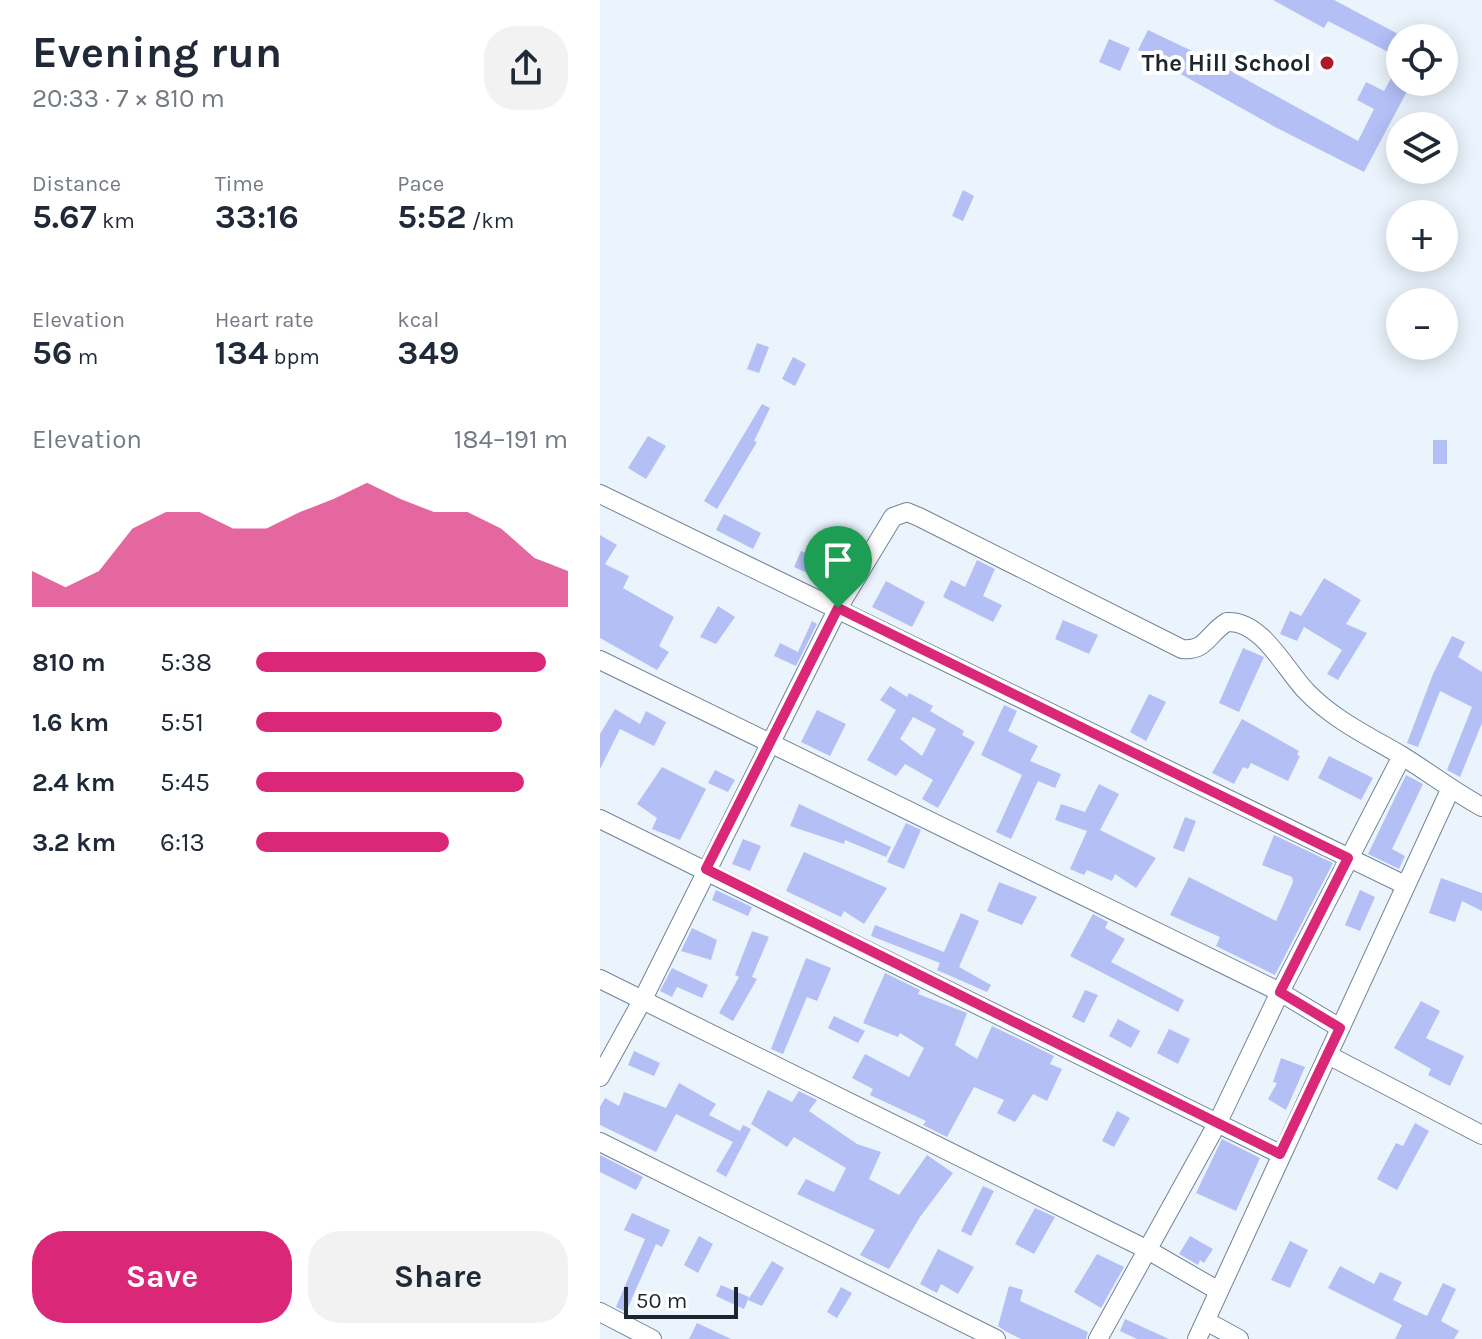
<!DOCTYPE html>
<html lang="en">
<head>
<meta charset="utf-8">
<style>
	body { margin:0; font-family:Karla,sans-serif; background:#f2f2f3; color:#1f2937; height:100vh; display:flex; flex-direction:column; font-size:30px; white-space:nowrap }
	* { box-sizing:border-box; margin:0 }
	p { font-size:26px; color:#747a83 }
	.icon { flex:none; width:44px; height:44px; fill:none; stroke:currentColor; stroke-width:2; stroke-linecap:round; stroke-linejoin:round }
	.map { position:relative; flex:1; overflow:hidden }
	.sheet { display:flex; flex-direction:column; background:#fff; width:600px }
	.sheet>* { flex:none }
	.fabs { position:absolute; left:786px; top:24px; display:grid; gap:16px }
	.fabs a { display:grid; place-items:center; width:72px; height:72px; border-radius:50%; background:#fff; box-shadow:0 4px 20px #0003; font-size:40px }
	.scale { position:absolute; left:24px; bottom:20px; width:114px; box-sizing:border-box; padding-left:8px; border:4px solid #1d252e; border-top:0; font-size:22px; line-height:28px; white-space:nowrap; color:#1d252e; -webkit-text-stroke:6px #fff; paint-order:stroke }
	.pin { position:absolute; display:grid; place-items:center; width:68px; height:68px; color:#fff; margin:-82px -34px; border-radius:50% 50% 50% 0; rotate:-45deg; box-shadow:0 0 8px #0007 }
	.pin .icon { rotate:45deg }
	.round { display:grid; place-items:center; flex:none; width:84px; height:84px; border-radius:32px; background:#f2f2f3 }
	.summary { display:flex; align-items:center; justify-content:space-between; height:136px; padding:0 32px }
	h1 { font-size:44px; font-weight:700; line-height:60px }
	.stats { display:grid; grid-template-columns:repeat(3,1fr); gap:12px; height:136px; padding:8px 32px }
	.stats div { display:grid; align-content:center }
	.stats b { font-size:34px; font-weight:700 }
	.stats small { font-size:22px; font-weight:400 }
	.stats p { font-size:22px }
	.chart { height:224px; padding:16px 32px }
	.chart p { display:flex; justify-content:space-between }
	.chart svg { width:100%; height:144px; margin-top:8px; fill:#db2777; opacity:.7 }
	.action { display:flex; gap:16px; margin-top:auto; padding:16px 32px }
	.action a { flex:1; height:92px; border-radius:32px; background:#db2777; color:#fff; font-size:32px; font-weight:700; line-height:92px; text-align:center }
	.action a+a { background:#f2f2f3; color:#1f2937 }
	ul { padding:0 32px; list-style:none; font-size:26px }
	li { display:grid; grid-template-columns:128px 96px 1fr; align-items:center; height:60px }
	li i { height:20px; border-radius:10px; background:#db2777 }
	main { display:flex; flex:1; min-height:0 }
	.map>svg:first-child { display:block }
	.building { fill:#b4bff6; fill-rule:evenodd }
	.lines { fill:none; stroke-linecap:round; stroke-linejoin:round }
	.minor-casing { stroke:#708499; stroke-width:20 }
	.minor { stroke:#fff; stroke-width:18 }
	.route-casing { stroke:#fff; stroke-width:16 }
	.route { stroke:#db2777; stroke-width:10 }
	.poi-dot { fill:#ad192b; stroke:#fff; stroke-width:3 }
	.labels { text-anchor:middle; dominant-baseline:central; stroke-width:8; stroke-linejoin:round; paint-order:stroke }
	.poi-label { font-size:24px; font-weight:bold; fill:#1d252e; stroke:#fff; text-anchor:end }
</style>
</head>
<body>
<main>
<section class="sheet">
<div class="summary"><div><h1>Evening run</h1><p>20:33 · 7 × 810 m</p></div><a class="round"><svg class="icon" aria-label="share" viewBox="0 0 24 24"><path d="M12 15V3M7 8l5-5 5 5M5 13v7h14v-7"/></svg></a></div>
<div class="stats">
<div><p>Distance</p><b>5.67<small> km</small></b></div>
<div><p>Time</p><b>33:16</b></div>
<div><p>Pace</p><b>5:52<small> /km</small></b></div>
</div>
<div class="stats">
<div><p>Elevation</p><b>56<small> m</small></b></div>
<div><p>Heart rate</p><b>134<small> bpm</small></b></div>
<div><p>kcal</p><b>349</b></div>
</div>
<div class="chart"><p><span>Elevation</span>184–191 m</p>
<svg viewBox="0 0 160 44" preserveAspectRatio="none"><path d="M0 44V33L10 38L20 33L30 20L40 15L50 15L60 20L70 20L80 15L90 11L100 6L110 11L120 15L130 15L140 20L150 29L160 33V44z"/></svg>
</div>
<ul>
<li><b>810 m</b>5:38<i style="width:93%"></i></li>
<li><b>1.6 km</b>5:51<i style="width:79%"></i></li>
<li><b>2.4 km</b>5:45<i style="width:86%"></i></li>
<li><b>3.2 km</b>6:13<i style="width:62%"></i></li>
</ul>
<div class="action"><a>Save</a><a>Share</a></div>
</section>
<div class="map">
<svg width="882" height="1339" viewBox="0 0 882 1339">
	<rect width="100%" height="100%" fill="#ebf4fd"/>
	<!-- building -->
	<g class="building">
		<polygon points="673,0 734,0 800,35 800,58 728,21 724,28"/>
		<polygon points="548,30 609,59 758,141 774,109 757,100 766,82 784,91 800,62 800,82 812,82 764,172 675,127 538,50"/>
		<polygon points="509,39 530,48 520,71 499,62"/>
		<polygon points="363,190 374,196 363,221 352,216"/>
		<polygon points="157,343 169,347 159,373 147,369"/>
		<polygon points="193,357 206,364 195,386 182,379"/>
		<polygon points="162,404 170,408 154,441 157,442 117,509 104,501"/>
		<polygon points="48,436 66,446 46,479 28,468"/>
		<rect x="833" y="440" width="14" height="24"/>
		<polygon points="124,514 161,533 153,549 116,530"/>
		<polygon points="0,535 17,545 5,564 29,576 23,588 74,617 59,646 69,652 57,670 0,638"/>
		<polygon points="201,551 245,570 237,586 194,567"/>
		<polygon points="377,560 395,569 383,596 402,605 393,622 343,597 351,580 365,587"/>
		<polygon points="724,578 761,600 746,624 767,633 738,680 727,674 742,650 704,627 697,641 680,634 690,611 701,616"/>
		<polygon points="286,581 325,602 312,627 272,607"/>
		<polygon points="118,606 135,617 116,644 100,637"/>
		<polygon points="463,620 498,635 489,654 455,639"/>
		<polygon points="212,621 217,624 196,666 174,656 180,643 198,652"/>
		<polygon points="852,636 865,642 858,657 882,672 882,723 860,777 847,770 872,707 840,691 818,747 807,743 833,674"/>
		<polygon points="643,648 664,657 639,712 619,703"/>
		<path d="M290 686 307 697 309 693 333 706 330 711 364 731 362 735 375 742 338 808 322 799 333 780 305 764 296 776 267 760 296 710 280 700ZM313 717 336 729 322 756 300 739Z"/>
		<polygon points="549,694 566,702 546,741 530,732"/>
		<polygon points="404,705 417,711 408,731 438,746 430,761 461,774 455,788 438,781 411,839 396,832 422,775 381,755"/>
		<polygon points="15,709 40,724 46,711 66,722 54,746 20,729 0,769 0,734"/>
		<polygon points="217,710 246,724 230,756 201,742"/>
		<polygon points="642,719 699,751 697,755 700,756 688,781 651,763 648,769 643,767 634,784 612,773"/>
		<polygon points="729,756 773,778 761,800 718,778"/>
		<polygon points="62,767 106,789 80,840 52,829 57,818 37,804"/>
		<polygon points="115,770 135,780 128,792 108,783"/>
		<polygon points="806,775 823,784 792,849 805,856 799,869 768,854"/>
		<polygon points="499,784 519,794 500,830 556,858 536,888 515,874 512,881 487,870 484,875 470,869 487,831 455,820 461,804 485,812"/>
		<polygon points="199,804 291,847 286,857 245,840 244,844 190,826"/>
		<polygon points="585,817 596,821 584,852 573,848"/>
		<polygon points="306,823 321,830 304,869 287,862"/>
		<polygon points="674,835 733,863 675,975 616,946 620,937 570,915 589,877 676,921 693,882 692,877 662,865"/>
		<polygon points="143,839 161,846 150,871 132,864"/>
		<polygon points="204,852 287,888 264,924 244,911 241,917 186,891"/>
		<polygon points="841,878 882,893 882,911 862,901 855,922 829,913"/>
		<polygon points="399,882 437,897 422,925 387,911"/>
		<polygon points="116,890 152,907 148,916 112,900"/>
		<polygon points="760,890 775,897 760,931 745,925"/>
		<polygon points="361,913 379,921 359,967 391,985 387,992 337,970 340,963 271,936 275,925 344,952"/>
		<polygon points="493,914 508,922 505,928 525,939 511,962 584,1000 578,1012 470,956"/>
		<polygon points="92,928 117,940 111,960 81,951"/>
		<polygon points="152,931 169,937 152,977 157,979 133,1021 119,1013 139,977 135,975"/>
		<polygon points="206,958 231,968 217,1001 207,997 183,1054 171,1049"/>
		<polygon points="72,968 108,985 102,998 77,987 72,997 60,991"/>
		<polygon points="285,973 320,990 318,994 367,1013 355,1045 377,1059 392,1026 454,1056 450,1064 462,1069 447,1101 433,1094 415,1122 397,1113 404,1100 374,1087 347,1137 323,1125 326,1121 270,1095 273,1089 252,1078 265,1054 309,1077 324,1048 300,1033 298,1037 263,1023"/>
		<polygon points="485,990 498,995 484,1023 472,1017"/>
		<polygon points="821,1001 840,1011 826,1038 864,1056 850,1086 828,1075 831,1069 794,1048"/>
		<polygon points="234,1016 265,1031 258,1043 228,1028"/>
		<polygon points="518,1019 540,1031 531,1048 509,1036"/>
		<polygon points="569,1029 590,1039 578,1064 557,1053"/>
		<polygon points="34,1051 60,1063 54,1076 28,1065"/>
		<polygon points="681,1058 705,1067 686,1110 668,1099 677,1083 673,1082"/>
		<polygon points="79,1083 116,1104 109,1115 140,1131 143,1125 151,1129 126,1177 116,1171 133,1142 76,1114 56,1152 0,1125 0,1107 5,1098 19,1106 24,1092 66,1108"/>
		<polygon points="168,1090 192,1102 199,1091 217,1100 209,1111 257,1144 281,1152 269,1179 299,1195 327,1155 353,1173 320,1217 289,1269 260,1255 275,1230 197,1194 206,1179 234,1192 246,1168 194,1137 187,1147 151,1124"/>
		<polygon points="517,1111 530,1118 514,1147 502,1141"/>
		<polygon points="815,1123 829,1131 797,1190 777,1179 796,1143 803,1146"/>
		<polygon points="622,1139 660,1158 636,1211 596,1193"/>
		<polygon points="0,1155 43,1177 36,1190 0,1172"/>
		<polygon points="383,1186 394,1191 371,1236 361,1231"/>
		<polygon points="435,1208 455,1217 434,1254 415,1244"/>
		<polygon points="32,1213 70,1230 62,1247 56,1244 26,1312 16,1307 45,1239 24,1230"/>
		<polygon points="99,1236 113,1244 98,1273 84,1265"/>
		<polygon points="590,1236 613,1249 604,1263 600,1260 598,1265 579,1254"/>
		<polygon points="690,1241 708,1250 690,1288 671,1280"/>
		<polygon points="338,1249 374,1267 358,1294 341,1284 337,1293 320,1284"/>
		<polygon points="497,1254 524,1267 501,1308 474,1292"/>
		<polygon points="172,1261 184,1268 162,1306 148,1300"/>
		<polygon points="740,1266 774,1284 780,1272 802,1282 793,1300 827,1316 843,1283 856,1289 841,1321 859,1331 854,1339 795,1339 802,1325 728,1288"/>
		<polygon points="121,1285 149,1297 144,1309 116,1296"/>
		<polygon points="409,1286 423,1290 420,1301 488,1332 486,1339 421,1339 405,1331 398,1326"/>
		<polygon points="241,1287 252,1293 237,1318 227,1312"/>
		<polygon points="525,1319 569,1339 537,1339 520,1331"/>
		<polygon points="97,1323 131,1339 89,1339"/>
	</g>
	<g class="lines">
		<!-- minor casing -->
		<g class="minor-casing">
			<g id="minor">
				<polyline points="0,494 805,885"/>
				<polyline points="0,660 680,992 740,1028"/>
				<polyline points="0,819 680,1154"/>
				<polyline points="0,979 546,1249 617,1290"/>
				<polyline points="728,1055 882,1135"/>
				<path d="M0 1077 43 999 238 608 293 517 307 512 319 517 582 649C606 652 608 633 627 622 662 620 686 671 707 692 733 719 768 736 799 754 827 771 853 791 882 807"/>
				<polyline points="0,1142 396,1339"/>
				<polyline points="0,1312 52,1339"/>
				<polyline points="606,1321 639,1339"/>
				<polyline points="498,1339 617,1124 680,992 802,756"/>
				<polyline points="597,1339 850,790"/>
			</g>
		</g>
		<!-- minor -->
		<use href="#minor" class="minor"/>
	</g>
	<g class="lines">
		<!-- route casing -->
		<g class="route-casing">
			<polygon id="route" points="238,608 748,858 680,992 740,1028 680,1154 106,869"/>
		</g>
		<!-- route -->
		<use href="#route" class="route"/>
	</g>
	<!-- markers -->
	<circle class="poi-dot" cx="727" cy="63" r="8"/>
	<g class="labels">
		<!-- poi labels -->
		<g class="poi-label">
			<text x="711" y="63">The Hill School</text>
		</g>
	</g>
</svg>
<div class="fabs">
<a><svg class="icon" aria-label="locate" viewBox="0 0 24 24"><circle cx="12" cy="12" r="6"/><path d="M12 2v4M12 18v4M2 12h4M18 12h4"/></svg></a>
<a><svg class="icon" aria-label="layers" viewBox="0 0 24 24"><path d="M12 4l9 5-9 5-9-5zM3 14l9 5 9-5"/></svg></a>
<a>+</a>
<a>−</a>
</div>
<div class="scale">50 m</div>
<div class="pin" style="left:238px;top:608px;background:#1e9e55"><svg class="icon" aria-label="arrive" viewBox="0 0 24 24"><path d="M6 21V4h12l-3 4 3 4H6"/></svg></div>
</div>
</main>
</body>
</html>
